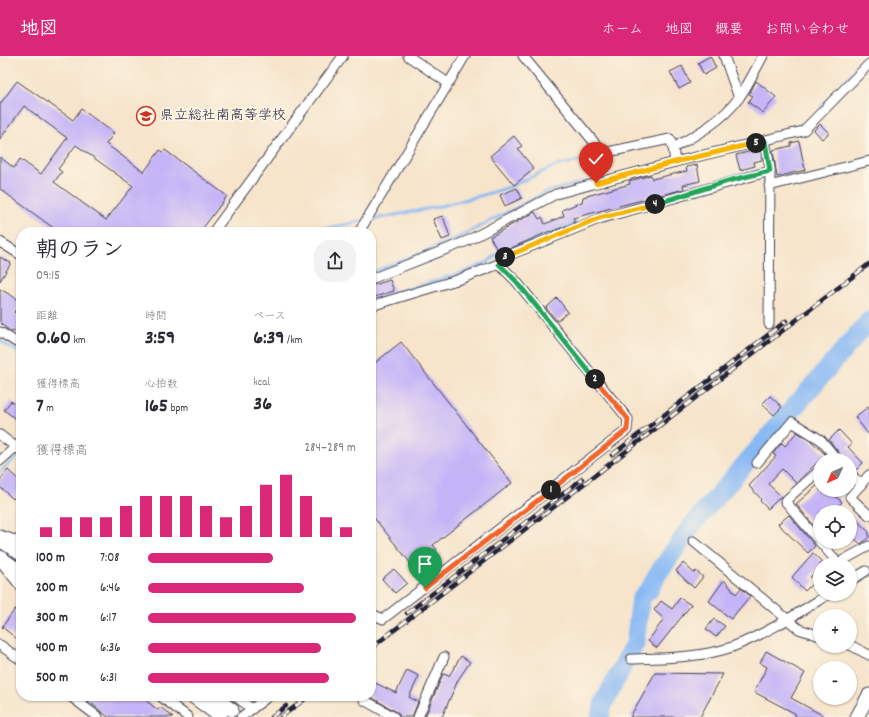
<!DOCTYPE html>
<html lang="ja">
<head>
<meta charset="utf-8">
<style>
	body { margin:0; font-family:Dekko,"Klee One",sans-serif; background:#f2f2f3; color:#2b2b33; height:100vh; display:flex; flex-direction:column; font-size:15px; white-space:nowrap }
	* { box-sizing:border-box; margin:0 }
	p { font-size:13px; color:#7c7c81 }
	.icon { flex:none; width:22px; height:22px; fill:none; stroke:currentColor; stroke-width:2; stroke-linecap:round; stroke-linejoin:round }
	.map { position:relative; flex:1; overflow:hidden }
	.drawer { position:absolute; left:16px; top:171px; width:360px; height:474px; display:flex; flex-direction:column; background:#fff; border-radius:16px; box-shadow:0 1px 3px #0004 }
	.drawer>* { flex:none }
	.needle { width:26px; rotate:225deg }
	.fabs { position:absolute; left:813px; top:397px; display:grid; gap:8px }
	.fabs a { display:grid; place-items:center; width:44px; height:44px; border-radius:50%; background:#fff; box-shadow:0 1px 3px #0004; font-size:20px }
	.pin { position:absolute; display:grid; place-items:center; width:34px; height:34px; color:#fff; margin:-41px -17px; border-radius:50% 50% 50% 0; rotate:-45deg; box-shadow:0 0 4px #0007 }
	.pin .icon { rotate:45deg }
	.km { position:absolute; width:20px; height:20px; margin:-10px; border-radius:50%; background:#222; color:#fff; font-size:11px; line-height:20px; text-align:center }
	.round { display:grid; place-items:center; flex:none; width:42px; height:42px; border-radius:16px; background:#f2f2f3 }
	.overview { display:flex; align-items:center; justify-content:space-between; height:68px; padding:0 20px }
	h1 { font-size:22px; font-weight:700; line-height:30px }
	.stats { display:grid; grid-template-columns:repeat(3,1fr); gap:6px; height:68px; padding:4px 20px }
	.stats div { display:grid; align-content:center }
	.stats b { font-size:20px; font-weight:700 }
	.stats small { font-size:11px; font-weight:400 }
	.stats p { font-size:11px }
	.chart { height:112px; padding:8px 20px }
	.chart p { display:flex; justify-content:space-between }
	.chart svg { width:100%; height:72px; margin-top:4px; stroke:#db2777; stroke-width:6 }
	ul { padding:0 20px; list-style:none; font-size:13px }
	li { display:grid; grid-template-columns:64px 48px 1fr; align-items:center; height:30px }
	li i { height:10px; border-radius:5px; background:#db2777 }
	header { display:flex; align-items:center; gap:24px; box-sizing:border-box; height:56px; padding:0 20px; background:#db2777; color:#fff }
	header strong { font-size:19px }
	nav { display:flex; gap:22px; margin-inline-start:auto; font-size:14px }
	.map>svg:first-child { display:block }
	.lines { fill:none; stroke-linecap:round; stroke-linejoin:round }
	.stream { stroke:#89b9f4; stroke-width:3 }
	.river { stroke:#89b9f4; stroke-width:19 }
	.building { fill:#c4b3f7; fill-rule:evenodd }
	.street-casing { stroke:#423f51; stroke-width:11 }
	.secondary-casing { stroke:#423f51; stroke-width:15 }
	.street { stroke:#fff; stroke-width:9 }
	.secondary { stroke:#fff; stroke-width:13 }
	.rail-casing { stroke:#22223b; stroke-width:4.5 }
	.rail { stroke:#fcf5e5; stroke-width:3; stroke-dasharray:9; stroke-linecap:butt }
	.split-1-casing { stroke:#fff; stroke-width:8 }
	.split-2-casing { stroke:#fff; stroke-width:8 }
	.split-3-casing { stroke:#fff; stroke-width:8 }
	.split-4-casing { stroke:#fff; stroke-width:8 }
	.split-5-casing { stroke:#fff; stroke-width:8 }
	.split-6-casing { stroke:#fff; stroke-width:8 }
	.split-1 { stroke:#f0652b; stroke-width:5 }
	.split-2 { stroke:#f0652b; stroke-width:5 }
	.split-3 { stroke:#22a559; stroke-width:5 }
	.split-4 { stroke:#f5b400; stroke-width:5 }
	.split-5 { stroke:#22a559; stroke-width:5 }
	.split-6 { stroke:#f5b400; stroke-width:5 }
	.labels { text-anchor:middle; dominant-baseline:central; stroke-width:3.5; stroke-linejoin:round; paint-order:stroke }
	.poi-label { font-size:14px; fill:#22223b; stroke:#fcf5e5; text-anchor:start }
</style>
</head>
<body>
<header>
<strong>地図</strong>
<nav><a>ホーム</a><a>地図</a><a>概要</a><a>お問い合わせ</a></nav>
</header>
<div class="map">
<svg width="869" height="661" viewBox="0 0 869 661">
	<rect width="100%" height="100%" fill="#fcf5e5"/>
	<filter id="ink" filterUnits="userSpaceOnUse"><feTurbulence type="fractalNoise" baseFrequency=".025" numOctaves="2"/><feDisplacementMap in="SourceGraphic" scale="8" xChannelSelector="R" yChannelSelector="G"/><feConvolveMatrix kernelMatrix="1 2 1 2 8 2 1 2 1" color-interpolation-filters="sRGB"/></filter>
	<filter id="wash" filterUnits="userSpaceOnUse"><feTurbulence type="fractalNoise" baseFrequency=".012" numOctaves="4" result="noise"/><feDisplacementMap in="SourceGraphic" scale="16" xChannelSelector="R" yChannelSelector="G"/><feGaussianBlur stdDeviation="0.9" result="paint"/><feColorMatrix in="noise" values="0 0 0 0 0 0 0 0 0 0 0 0 0 0 0 0 0 1.4 0 .05"/><feComposite in="paint" operator="in"/></filter>
	<g filter="url(#wash)">
		<rect width="100%" height="100%" fill="#f6e4cb"/>
		<g class="lines">
			<!-- stream -->
			<g class="stream">
				<polyline points="821,51 869,0"/>
				<polyline points="795,73 806,66"/>
				<polyline points="676,101 687,98"/>
				<polyline points="765,120 765,128 767,128"/>
				<polyline points="699,130 759,114"/>
				<polyline points="370,164 441,150 483,139 510,131 555,110 604,100"/>
				<polyline points="309,176 362,165"/>
				<polyline points="371,217 456,183 546,136 603,121"/>
				<polyline points="371,244 465,216 488,206 496,199 576,167"/>
				<polyline points="0,285 21,298"/>
				<polyline points="0,416 21,397"/>
			</g>
			<!-- river -->
			<polyline class="river" points="600,661 604,646 635,587 641,542 650,533 657,519 693,468 869,265"/>
		</g>
		<g id="blocks">
			<!-- building -->
			<g class="building">
				<polygon points="710,0 716,12 704,19 698,7"/>
				<polygon points="682,10 690,27 679,33 670,16"/>
				<path d="M17 25 73 64 81 53 114 77 106 88 144 116 160 94 163 96 165 94 227 140 200 176H59L0 133V101L14 112 20 103 41 118 67 82 24 50 0 83V48ZM76 89 133 130 106 164 54 126 62 116 58 113Z"/>
				<polygon points="756,25 776,41 763,57 748,46 753,40 749,38"/>
				<polygon points="820,68 829,77 822,83 814,74"/>
				<polygon points="514,80 522,90 518,93 534,113 514,129 490,100"/>
				<polygon points="799,85 805,114 777,121 773,94 791,90 791,87"/>
				<polygon points="752,95 752,97 761,95 762,104 754,106 755,110 740,114 736,99"/>
				<polygon points="697,109 700,125 683,129 684,133 573,162 575,166 551,176 550,175 502,196 498,196 490,181 535,156 539,163 542,161 545,168 564,160 562,154 582,146 583,141 630,128 629,125 651,119 652,123 687,115 686,111"/>
				<polygon points="517,132 522,142 505,150 500,139"/>
				<polygon points="443,160 450,181 442,184 433,163"/>
				<polygon points="0,201 11,207 0,225"/>
				<polygon points="390,224 394,235 371,242 371,230"/>
				<polygon points="0,233 21,245 14,256 21,260 21,279 13,274 12,276 7,273 0,266"/>
				<polygon points="557,242 568,256 557,265 546,252"/>
				<polygon points="401,286 512,427 433,489 437,494 427,502 425,499 412,509 371,458 371,310"/>
				<polygon points="770,340 782,351 774,359 762,348"/>
				<polygon points="11,345 21,353 21,367 4,354"/>
				<polygon points="869,350 869,379 855,361"/>
				<polygon points="839,374 852,388 848,391 863,407 856,414 850,411 850,404 840,404 840,398 829,384"/>
				<polygon points="797,376 811,385 827,400 820,404 796,427 782,413 768,428 781,440 768,453 760,445 761,443 749,430 776,400 773,398 777,392 782,387 785,390"/>
				<polygon points="8,414 21,426 21,433 13,443 0,431 0,424"/>
				<polygon points="820,427 820,434 841,434 835,440 842,446 832,456 820,456 820,477 796,448"/>
				<polygon points="850,458 869,476 869,481 861,488 854,482 850,486"/>
				<polygon points="789,459 815,490 808,497 778,468"/>
				<polygon points="813,497 823,507 820,508 820,511 810,521 815,525 805,535 792,521"/>
				<polygon points="683,507 694,517 696,515 703,521 694,532 676,515"/>
				<polygon points="394,513 407,527 395,537 382,523"/>
				<polygon points="724,524 736,538 741,532 750,540 731,563 709,545"/>
				<polygon points="680,542 691,549 657,592 648,585 664,563 654,554 661,545 672,553"/>
				<polygon points="15,553 21,557 21,586 2,571"/>
				<polygon points="714,563 725,570 716,581 706,573"/>
				<polygon points="766,595 805,617 791,642 826,661 794,661 796,658 754,636 767,611 760,607"/>
				<polygon points="461,600 470,606 458,624 442,661 425,661 443,618 449,620"/>
				<polygon points="407,614 419,620 409,641 418,646 412,661 400,661 397,656 371,641 371,625 396,637"/>
				<polygon points="655,617 723,618 700,661 630,661"/>
				<polygon points="82,640 148,640 145,644 158,654 160,651 173,661 108,661"/>
			</g>
		</g>
	</g>
	<g filter="url(#ink)">
		<use href="#blocks" fill-opacity="0" stroke="#423f51" stroke-width="1"/>
		<g class="lines">
			<!-- street casing -->
			<g class="street-casing">
				<g id="street">
					<polyline points="408,0 448,27"/>
					<polyline points="523,0 603,97 670,83 673,92"/>
					<polyline points="724,0 739,42"/>
					<polyline points="765,85 770,112 769,268"/>
					<path d="M675 106 673 92C696 79 722 65 738 43 748 30 755 14 763 0"/>
					<polyline points="769,130 869,105"/>
					<polyline points="213,176 343,0"/>
					<polyline points="359,176 465,0"/>
					<polyline points="0,186 21,199"/>
					<polyline points="499,208 502,202 599,163 770,115"/>
					<polyline points="371,223 467,185 556,138 675,106 803,75 869,8"/>
					<polyline points="371,250 460,223 499,208 516,225 628,363 627,374 383,563 372,558"/>
					<polyline points="0,276 21,289"/>
					<polyline points="0,379 21,395"/>
					<polyline points="0,405 21,386"/>
					<polyline points="757,407 792,366 821,384 835,401"/>
					<polyline points="820,414 785,445 820,486"/>
					<polyline points="850,417 861,429"/>
					<polyline points="869,419 850,441 869,459"/>
					<polyline points="0,479 21,486"/>
					<polyline points="693,485 799,573 820,580"/>
					<polyline points="820,486 838,507 869,490"/>
					<polyline points="1,506 21,531"/>
					<polyline points="850,525 866,515"/>
					<polyline points="0,589 21,604"/>
					<polyline points="850,589 869,599"/>
					<path d="M631 603C663 602 701 602 732 591 766 578 798 557 829 538"/>
					<polyline points="70,640 98,661"/>
					<polyline points="160,640 188,661"/>
					<polyline points="235,640 252,653"/>
					<polyline points="364,644 394,661"/>
					<polyline points="241,661 269,640"/>
					<polyline points="418,661 444,601"/>
				</g>
			</g>
			<!-- secondary casing -->
			<g class="secondary-casing">
				<g id="secondary">
					<polyline points="0,484 21,498"/>
					<polyline points="0,501 21,516"/>
					<polyline points="192,640 221,661"/>
					<polyline points="213,640 232,654"/>
					<polyline points="857,661 869,639"/>
				</g>
			</g>
			<!-- street -->
			<use href="#street" class="street"/>
			<!-- secondary -->
			<use href="#secondary" class="secondary"/>
			<!-- rail casing -->
			<g class="rail-casing">
				<g id="rail">
					<polyline points="612,399 786,265"/>
					<polyline points="407,557 582,423"/>
					<polyline points="371,592 869,208"/>
					<polyline points="272,661 286,650"/>
					<polyline points="281,661 309,640"/>
				</g>
			</g>
			<!-- rail -->
			<use href="#rail" class="rail"/>
		</g>
	</g>
	<g class="lines" filter="url(#ink)">
		<!-- split-1 casing -->
		<g class="split-1-casing">
			<polyline id="split-1" points="425,532 551,434"/>
		</g>
		<!-- split-2 casing -->
		<g class="split-2-casing">
			<polyline id="split-2" points="551,434 627,374 628,363 595,323"/>
		</g>
		<!-- split-3 casing -->
		<g class="split-3-casing">
			<polyline id="split-3" points="505,201 499,208 516,225 595,323"/>
		</g>
		<!-- split-4 casing -->
		<g class="split-4-casing">
			<polyline id="split-4" points="505,201 599,162 655,148"/>
		</g>
		<!-- split-5 casing -->
		<g class="split-5-casing">
			<polyline id="split-5" points="655,148 728,125 770,115 765,85 756,87"/>
		</g>
		<!-- split-6 casing -->
		<g class="split-6-casing">
			<polyline id="split-6" points="596,127 675,106 756,87"/>
		</g>
		<!-- split-1 -->
		<use href="#split-1" class="split-1"/>
		<!-- split-2 -->
		<use href="#split-2" class="split-2"/>
		<!-- split-3 -->
		<use href="#split-3" class="split-3"/>
		<!-- split-4 -->
		<use href="#split-4" class="split-4"/>
		<!-- split-5 -->
		<use href="#split-5" class="split-5"/>
		<!-- split-6 -->
		<use href="#split-6" class="split-6"/>
	</g>
	<!-- icons -->
	<defs>
		<g id="school-ring" transform="scale(1)"><circle r="9.5" fill="#fcf5e5" stroke="#c8321e" stroke-width="1.5"/><path d="M0-5L7-2L0 1L-7-2ZM-4 1L0 2.5L4 1V4Q0 6-4 4Z" fill="#c8321e"/></g>
	</defs>
	<g fill-rule="evenodd">
		<use href="#school-ring" x="146" y="60"/>
	</g>
	<g class="labels">
		<!-- poi labels -->
		<g class="poi-label">
			<text x="160" y="60">県立総社南高等学校</text>
		</g>
	</g>
</svg>
<div class="fabs">
<a><svg class="needle" viewBox="-14 -14 28 28"><path d="M0-13l5 13h-10z" fill="#e53935"/><path d="M0 13l5-13h-10z" fill="#7c7c81"/></svg></a>
<a><svg class="icon" aria-label="locate" viewBox="0 0 24 24"><circle cx="12" cy="12" r="6"/><path d="M12 2v4M12 18v4M2 12h4M18 12h4"/></svg></a>
<a><svg class="icon" aria-label="layers" viewBox="0 0 24 24"><path d="M12 4l9 5-9 5-9-5zM3 14l9 5 9-5"/></svg></a>
<a>+</a>
<a>−</a>
</div>
<div class="pin" style="left:425px;top:532px;background:#1e9e55"><svg class="icon" aria-label="arrive" viewBox="0 0 24 24"><path d="M6 21V4h12l-3 4 3 4H6"/></svg></div>
<div class="pin" style="left:596px;top:127px;background:#d93025"><svg class="icon" aria-label="check" viewBox="0 0 24 24"><path d="M5 12l5 5 9-10"/></svg></div>
<b class="km" style="left:551px;top:434px">1</b>
<b class="km" style="left:595px;top:323px">2</b>
<b class="km" style="left:505px;top:201px">3</b>
<b class="km" style="left:655px;top:148px">4</b>
<b class="km" style="left:756px;top:87px">5</b>
<section class="drawer">
<div class="overview"><div><h1>朝のラン</h1><p>09:15</p></div><a class="round"><svg class="icon" aria-label="share" viewBox="0 0 24 24"><path d="M12 15V3M7 8l5-5 5 5M5 13v7h14v-7"/></svg></a></div>
<div class="stats">
<div><p>距離</p><b>0.60<small> km</small></b></div>
<div><p>時間</p><b>3:59</b></div>
<div><p>ペース</p><b>6:39<small> /km</small></b></div>
</div>
<div class="stats">
<div><p>獲得標高</p><b>7<small> m</small></b></div>
<div><p>心拍数</p><b>165<small> bpm</small></b></div>
<div><p>kcal</p><b>36</b></div>
</div>
<div class="chart"><p><span>獲得標高</span>284–289 m</p>
<svg viewBox="0 0 160 44" preserveAspectRatio="none"><path d="M5 44V38M15 44V32M25 44V32M35 44V32M45 44V25M55 44V19M65 44V19M75 44V19M85 44V25M95 44V32M105 44V25M115 44V12M125 44V6M135 44V19M145 44V32M155 44V38"/></svg>
</div>
<ul>
<li><b>100 m</b>7:08<i style="width:60%"></i></li>
<li><b>200 m</b>6:46<i style="width:75%"></i></li>
<li><b>300 m</b>6:17<i style="width:100%"></i></li>
<li><b>400 m</b>6:36<i style="width:83%"></i></li>
<li><b>500 m</b>6:31<i style="width:87%"></i></li>
</ul>
</section>
</div>
</body>
</html>
